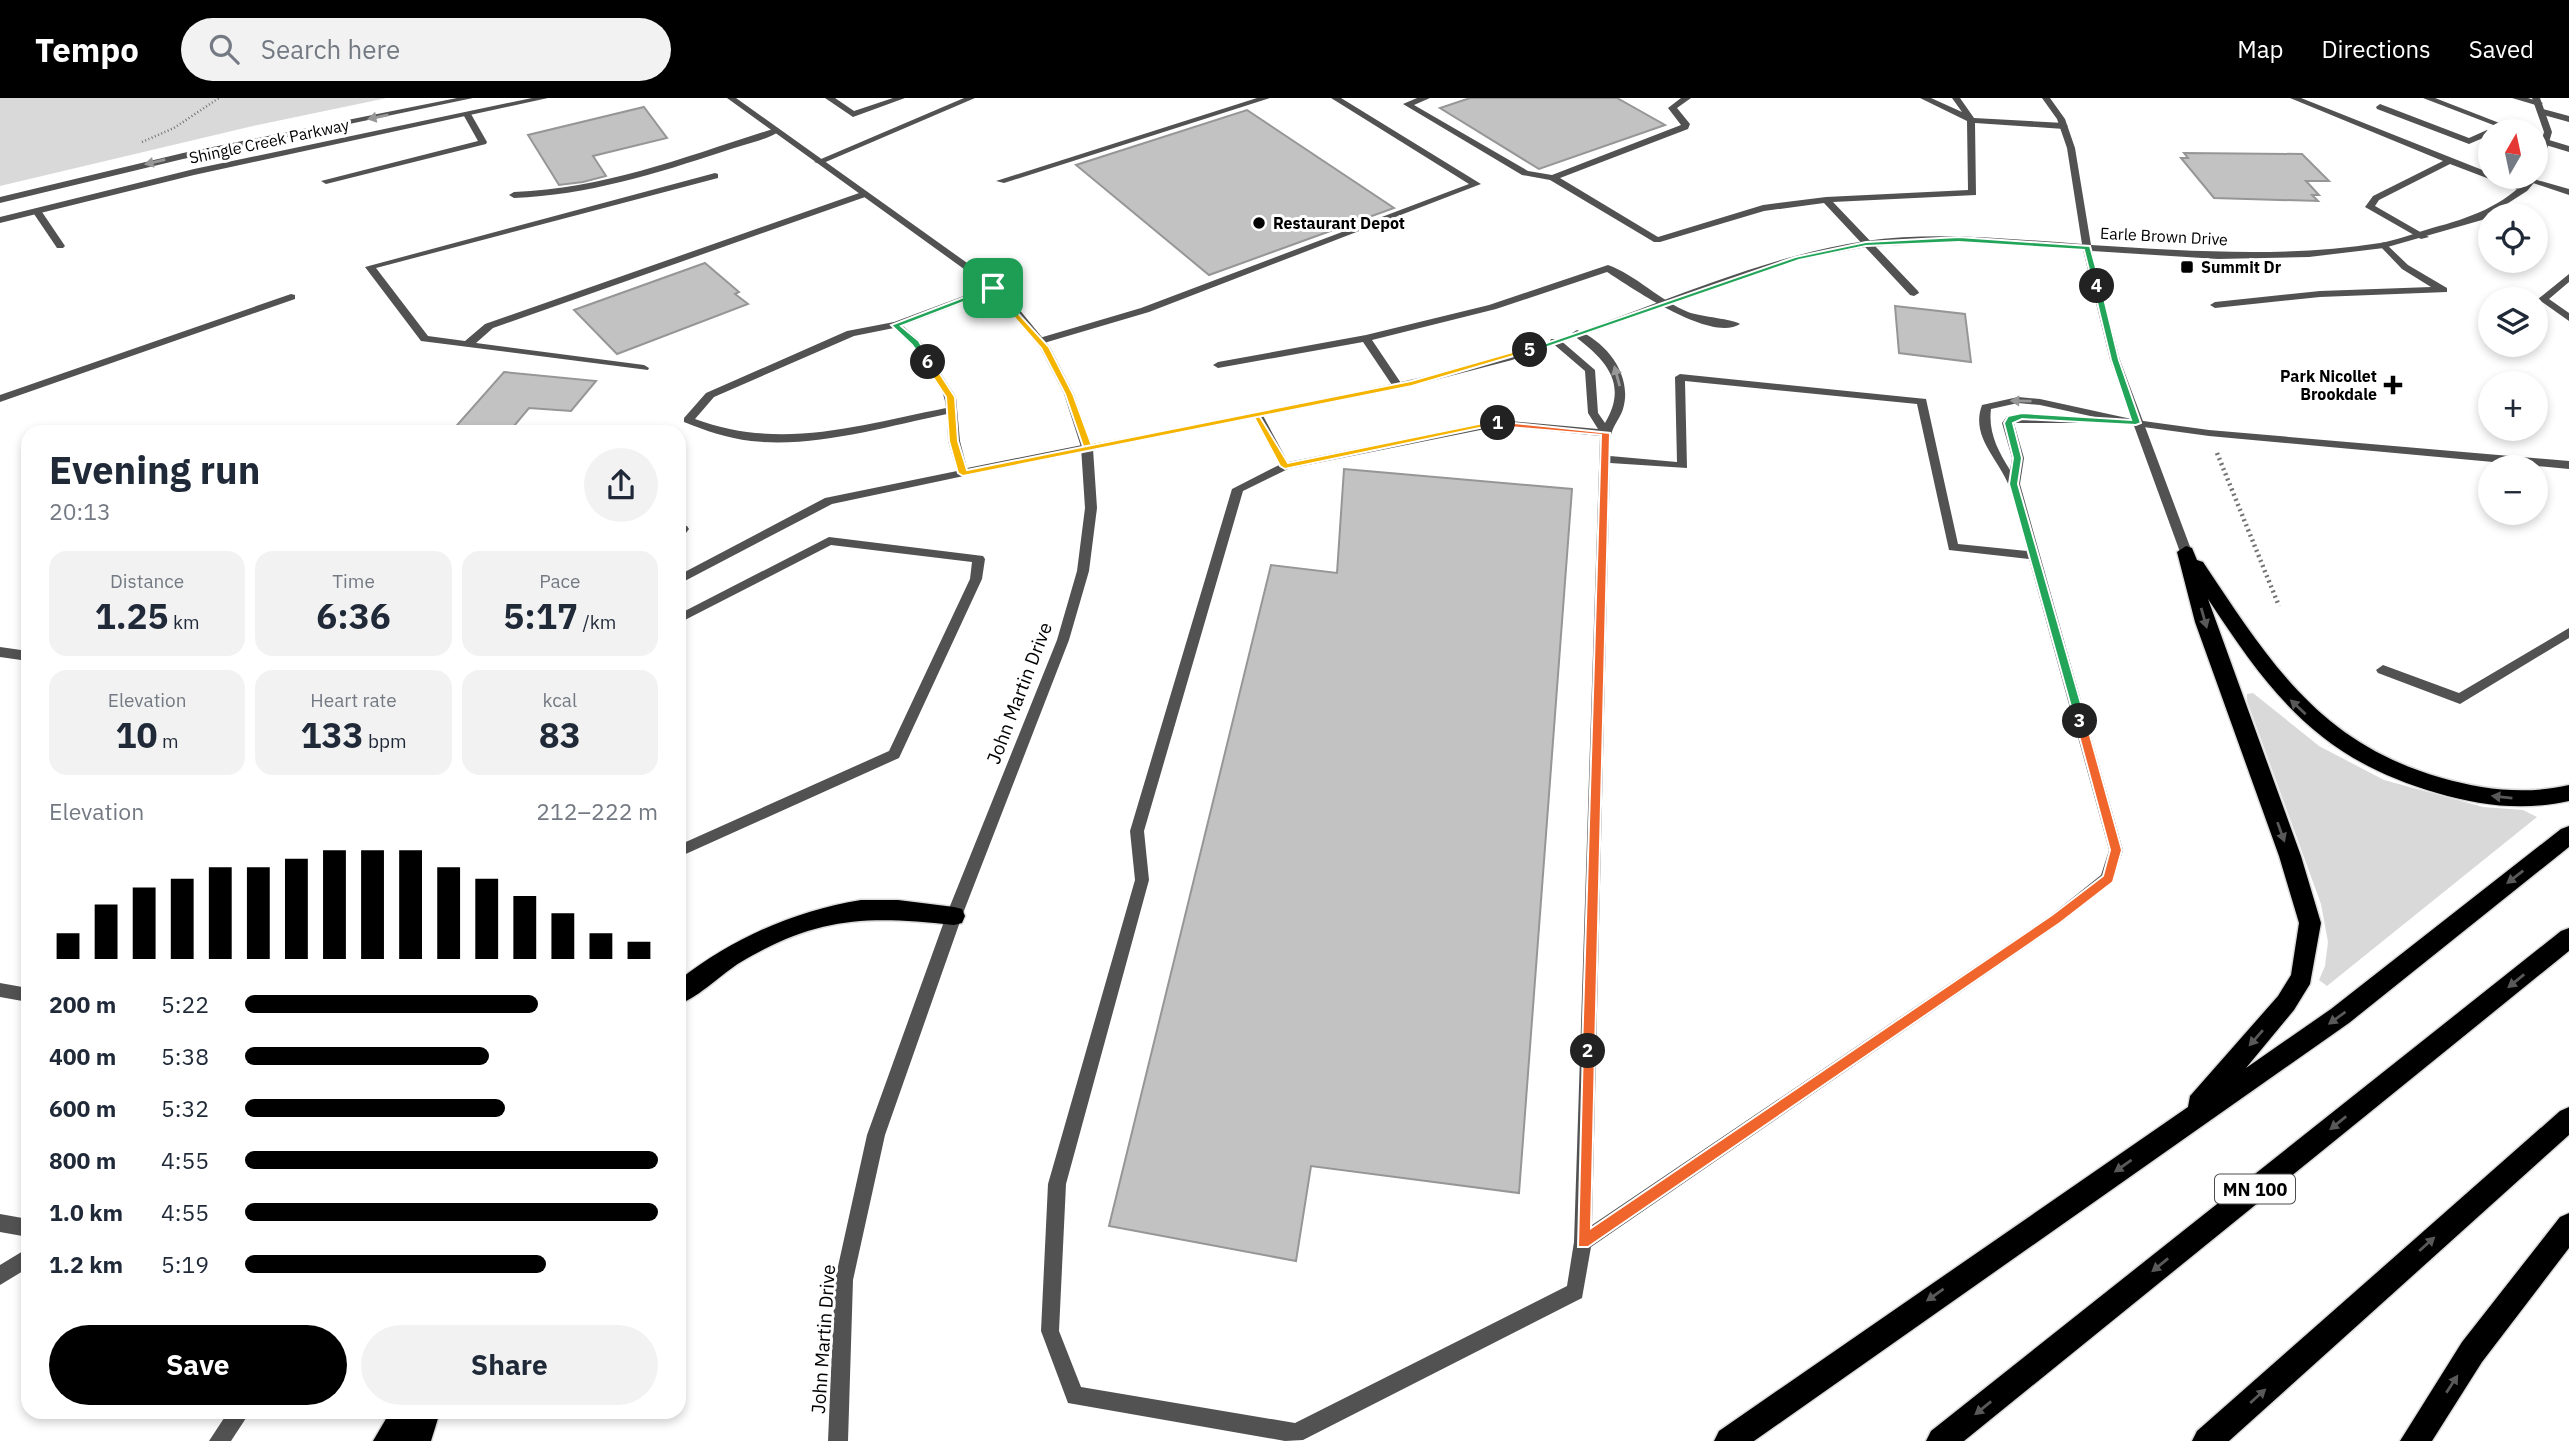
<!DOCTYPE html>
<html lang="en">
<head>
<meta charset="utf-8">
<style>
	body { margin:0; font-family:"IBM Plex Sans",sans-serif; background:#f2f2f3; color:#1f2937; height:100vh; display:flex; flex-direction:column; font-size:26px; white-space:nowrap }
	* { box-sizing:border-box; margin:0 }
	p { font-size:23px; color:#747a83 }
	.icon { flex:none; width:38px; height:38px; fill:none; stroke:currentColor; stroke-width:2; stroke-linecap:round; stroke-linejoin:round }
	.map { position:relative; flex:1; overflow:hidden }
	.drawer { position:absolute; left:21px; top:327px; width:665px; height:994px; display:flex; flex-direction:column; background:#fff; border-radius:21px; box-shadow:0 4px 10px #0003 }
	.drawer>* { flex:none }
	.needle { width:46px; rotate:9deg }
	.buttons { position:absolute; left:2478px; top:21px; display:grid; gap:14px }
	.buttons a { display:grid; place-items:center; width:70px; height:70px; border-radius:50%; background:#fff; box-shadow:0 4px 10px #0003; font-size:35px }
	.pin { position:absolute; display:grid; place-items:center; width:60px; height:60px; color:#fff; margin:-30px; border-radius:14px; box-shadow:0 4px 10px #0006 }
	.km { position:absolute; width:35px; height:35px; margin:-18px; border-radius:50%; background:#222; color:#fff; font-size:19px; line-height:35px; text-align:center }
	.round { display:grid; place-items:center; flex:none; width:74px; height:74px; border-radius:37px; background:#f2f2f3 }
	.overview { display:flex; align-items:center; justify-content:space-between; height:119px; padding:0 28px }
	h1 { font-size:38px; font-weight:700; line-height:52px }
	.stats { display:grid; grid-template-columns:repeat(3,1fr); gap:10px; height:119px; padding:7px 28px }
	.stats div { display:grid; align-content:center; border-radius:18px; background:#f2f2f3; text-align:center }
	.stats b { font-size:35px; font-weight:700 }
	.stats small { font-size:19px; font-weight:400 }
	.stats p { font-size:19px }
	.chart { height:196px; padding:14px 28px }
	.chart p { display:flex; justify-content:space-between }
	.chart svg { width:100%; height:126px; margin-top:7px; stroke:#000; stroke-width:6 }
	.action { display:flex; gap:14px; margin-top:auto; padding:14px 28px }
	.action a { flex:1; height:80px; border-radius:42px; background:#000; color:#fff; font-size:28px; font-weight:700; line-height:80px; text-align:center }
	.action a+a { background:#f2f2f3; color:#1f2937 }
	ul { padding:0 28px; list-style:none; font-size:23px }
	li { display:grid; grid-template-columns:112px 84px 1fr; align-items:center; height:52px }
	li i { height:18px; border-radius:9px; background:#000 }
	header { display:flex; align-items:center; gap:42px; box-sizing:border-box; height:98px; padding:0 35px; background:#000; color:#fff }
	header strong { font-size:33px }
	nav { display:flex; gap:38px; margin-inline-start:auto; font-size:24px }
	.search { width:490px; height:63px; background:#f2f2f3; display:flex; align-items:center; gap:18px; box-sizing:border-box; padding:0 24px; border-radius:38px; color:#747a83; font-size:26px }
	.map>svg:first-child { display:block }
	.green { fill:#d9d9d9 }
	.building { fill:#c2c2c2; stroke:#969696; stroke-width:2 }
	.lines { fill:none; stroke-linecap:round; stroke-linejoin:round }
	.motorway-casing { stroke:#dbdbdb; stroke-width:3 }
	.path-far1 { stroke:#747474; stroke-width:2.5; stroke-dasharray:1 2.5; stroke-linecap:butt }
	.path { stroke:#747474; stroke-width:4.5; stroke-dasharray:2 3.5; stroke-linecap:butt }
	.service { fill:#525252; fill-rule:evenodd }
	.tertiary { fill:#525252; fill-rule:evenodd }
	.motorway { fill:#000; fill-rule:evenodd }
	.oneway { fill:#979797 }
	.oneway2 { fill:#595959 }
	.split-1 { fill:#f5b400; stroke:#fff; stroke-width:2 }
	.split-2 { fill:#f0652b; stroke:#fff; stroke-width:2 }
	.split-3 { fill:#f0652b; stroke:#fff; stroke-width:2 }
	.split-4 { fill:#22a559; stroke:#fff; stroke-width:2 }
	.split-5 { fill:#22a559; stroke:#fff; stroke-width:2 }
	.split-6 { fill:#f5b400; stroke:#fff; stroke-width:2 }
	.split-7 { fill:#22a559; stroke:#fff; stroke-width:2 }
	.poi-dot { fill:#000; stroke:#fff; stroke-width:2.5 }
	.labels { text-anchor:middle; dominant-baseline:central; stroke-width:6; stroke-linejoin:round; paint-order:stroke }
	.far-street-label { font-size:16px; fill:#000; stroke:#fff }
	.far-poi-label { font-size:16px; font-weight:bold; fill:#000; stroke:#fff; text-anchor:start }
	.shield { fill:#fff; stroke:#4c4c4c; stroke-width:2 }
	.shield-label { font-size:18px; font-weight:bold; fill:#000 }
	.street-label { font-size:19px; fill:#000; stroke:#fff }
</style>
</head>
<body>
<header>
<strong>Tempo</strong>
<div class="search"><svg class="icon" aria-label="search" viewBox="0 0 24 24"><circle cx="10" cy="10" r="6"/><path d="M15 15l6 6"/></svg>Search here</div>
<nav><a>Map</a><a>Directions</a><a>Saved</a></nav>
</header>
<div class="map">
<svg width="2569" height="1343" viewBox="0 0 2569 1343">
	<rect width="100%" height="100%" fill="#fff"/>
	<!-- green -->
	<g class="green">
		<polygon points="0,0 387,0 253,28 0,88"/>
		<polygon points="2253,595 2319,648 2384,682 2483,709 2523,712 2537,719 2327,888 2319,882 2325,868 2328,844 2321,806 2247,603 2247,596"/>
	</g>
	<!-- building -->
	<g class="building">
		<polygon points="1470,0 1617,0 1665,27 1539,71 1440,10"/>
		<polygon points="644,9 667,40 593,58 606,78 583,84 559,87 528,37"/>
		<polygon points="1247,12 1394,110 1209,177 1076,67"/>
		<polygon points="2184,55 2302,56 2329,83 2306,83 2319,97 2312,97 2318,103 2214,100 2181,60 2188,60"/>
		<polygon points="705,165 739,194 735,196 748,206 617,256 574,212"/>
		<polygon points="1895,208 1965,216 1971,264 1899,255"/>
		<polygon points="504,274 596,283 571,313 529,310 509,334 451,334"/>
		<polygon points="1344,371 1572,391 1519,1095 1311,1068 1296,1163 1109,1128 1271,467 1337,475"/>
	</g>
	<g class="lines">
		<!-- motorway casing -->
		<g class="motorway-casing">
			<g id="motorway">
				<path d="M2186 448 2192 450 2197 462 2203 464C2270 564 2319 645 2442 680 2484 692 2526 697 2569 687V703C2524 713 2481 708 2437 695 2320 661 2273 600 2208 501L2301 758 2321 825 2310 886 2294 912 2246 970 2331 911 2561 731 2569 728V749L2349 925 1754 1343H1714L1719 1333 2188 1009 2190 998 2278 898 2291 877 2299 825 2279 758 2195 524 2177 454Z"/>
				<path d="M861 802H898L954 809 962 811 965 818 962 825 954 827C867 818 819 818 741 864 721 876 701 898 679 906V882C733 840 794 813 861 802Z"/>
				<polygon points="2569,830 2569,853 1964,1343 1926,1343 1931,1333 2561,833"/>
				<polygon points="2569,1009 2569,1037 2229,1343 2192,1343 2197,1333 2560,1013"/>
				<polygon points="2569,1115 2569,1150 2482,1264 2432,1343 2400,1343 2462,1244 2560,1119"/>
				<polygon points="390,1314 440,1314 431,1343 373,1343"/>
			</g>
		</g>
		<!-- path-far1 -->
		<polyline class="path-far1" points="142,44 174,30 219,0"/>
		<!-- path -->
		<polyline class="path" points="2217,355 2279,508"/>
		<!-- service -->
		<g class="service">
			<polygon points="825,0 835,0 854,13 893,0 905,0 853,19"/>
			<polygon points="964,0 975,0 821,66 814,64"/>
			<polygon points="1257,0 1270,0 1004,85 996,83"/>
			<polygon points="1331,0 1341,0 1481,86 1149,214 1044,245 1036,245 1036,241 1141,210 1469,86"/>
			<polygon points="1417,0 1430,0 1414,7 1528,73 1552,77 1681,27 1668,10 1681,0 1691,0 1677,10 1690,26 1688,31 1560,80 1658,139 1763,107 1826,99 1968,92 1967,23 1920,0 1931,0 1962,14 1952,0 1960,0 1974,20 2064,25 2068,28 2064,31 1975,25 1976,97 1833,104 1918,193 1919,195 1914,198 1910,197 1824,105 1764,113 1660,144 1654,144 1550,82 1522,77 1403,6"/>
			<polygon points="2290,0 2301,0 2490,75 2490,79 2500,79 2529,91 2521,93 2450,66 2379,102 2375,108 2429,139 2421,141 2365,109 2373,98 2443,63"/>
			<polygon points="2423,0 2435,0 2520,33 2509,33"/>
			<polygon points="2512,0 2528,0 2543,5 2539,8"/>
			<polygon points="2380,6 2469,40 2487,32 2494,33 2490,33 2490,37 2469,46 2377,11 2376,9"/>
			<polygon points="2543,11 2569,18 2569,24 2540,16 2539,14"/>
			<polygon points="465,16 471,16 487,44 486,46 326,86 321,83 478,43 464,18"/>
			<path d="M773 31 780 33C765 43 742 47 725 53 655 76 587 97 514 100L509 97 514 94C605 91 687 58 773 31Z"/>
			<polygon points="2536,38 2569,48 2569,54 2536,44"/>
			<polygon points="715,75 718,76 718,80 376,170 428,238 465,243 485,226 862,94 868,94 868,98 493,230 476,245 644,267 649,270 648,272 421,243 365,169"/>
			<polygon points="2530,80 2569,91 2569,97 2530,84"/>
			<polygon points="34,111 40,111 65,148 63,150 57,150 32,113"/>
			<polygon points="2384,144 2408,167 2447,190 2447,194 2320,199 2215,210 2210,207 2215,204 2320,193 2431,189 2402,171 2379,147"/>
			<path d="M1608 167C1636 177 1659 202 1688 214 1702 219 1733 221 1740 226 1711 245 1632 190 1607 174L1496 211 1372 242 1403 288 1398 291 1394 290 1363 244 1218 270 1213 267 1218 264 1366 237 1489 207Z"/>
			<polygon points="2569,176 2569,184 2549,201 2569,215 2569,223 2538,201"/>
			<path d="M993 187 998 190 997 192 903 228 920 243 956 299 960 343 967 370 1087 346 1093 349 1091 351 832 406 679 486V477L825 400 957 373 948 343 947 316C883 329 816 350 751 343 727 340 706 333 684 324V320L706 295 847 233 894 224ZM894 230C913 247 945 284 946 310 860 327 781 353 695 321L714 299 854 238Z"/>
			<polygon points="291,196 295,197 295,201 0,304 0,297"/>
			<path d="M1577 232C1607 244 1633 278 1623 311 1621 318 1616 324 1613 331 1609 339 1610 349 1610 358L1677 364 1675 279 1680 276 1926 301 1958 446 2027 453C2021 432 2017 409 2009 388 1999 361 1970 339 1982 307L2018 299 2040 301 2136 322 2209 332 2569 363V371L2209 338 2136 328 2040 307 2018 305 1991 311C1988 334 1998 353 2010 372L2012 360 2002 325 2007 318 2092 319 2098 322 2092 325H2014L2024 360 2020 386 2123 752 2113 784 2061 825 1591 1149 1582 1200 1303 1342 1285 1343 1068 1305 1041 1233 1048 1086 1135 782 1130 733 1232 391 1279 367 1252 316 1253 314H1261L1288 364 1500 322 1598 331 1588 315 1585 273 1550 243 1551 241H1559L1595 272 1598 315 1605 325C1629 285 1605 261 1573 237L1572 235ZM1685 283 1917 306 1949 452 2029 461 2109 752 2101 777 2051 817 1592 1127 1610 365 1687 370ZM1500 328 1600 338 1574 1144 1567 1188 1295 1325 1081 1289 1059 1233 1066 1086 1149 782 1144 733 1243 393 1288 371Z"/>
			<polygon points="679,427 687,428 689,431 683,439 679,440"/>
			<polygon points="829,439 983,458 985,461 982,481 899,660 679,759 679,747 889,653 970,481 972,464 831,447 679,525 679,516"/>
			<polygon points="2569,530 2569,540 2460,606 2378,575 2376,572 2383,567 2459,595"/>
			<polygon points="0,549 28,553 28,563 0,559"/>
			<polygon points="0,885 28,890 28,904 0,899"/>
			<polygon points="0,1116 28,1121 28,1139 0,1134"/>
			<polygon points="28,1150 28,1170 0,1187 0,1167"/>
			<polygon points="228,1314 250,1314 231,1343 209,1343"/>
		</g>
		<!-- tertiary -->
		<g class="tertiary">
			<polygon points="457,0 473,0 183,61 0,105 0,99 183,55"/>
			<polygon points="532,0 548,0 194,77 0,125 0,119 194,71"/>
			<path d="M727 0H736L970 167 1014 205 1050 249 1074 296 1091 345C1228 318 1367 296 1501 259 1621 225 1741 162 1865 143 1936 133 2010 141 2082 146L2067 50 2057 21 2042 0H2050L2065 21 2075 50 2091 147C2188 153 2284 160 2380 145 2398 142 2415 135 2432 130 2470 120 2503 108 2530 79H2536V61L2544 34 2532 0H2540L2552 34 2539 79 2527 93 2482 122 2384 150 2309 159 2218 161 2092 153 2120 262 2192 454 2186 458 2180 454 2110 262 2083 152 1959 144 1866 149 1799 162 1512 262 1412 288 1093 351 1097 410 1089 473 1069 542 962 818 885 1037 853 1182 848 1343H828L835 1182 867 1037 946 818 1057 542 1077 473 1085 410 1081 349 1064 296 1040 250 1006 209 964 171Z"/>
		</g>
		<!-- motorway -->
		<use href="#motorway" class="motorway"/>
	</g>
	<!-- one-way arrows -->
	<defs><path id="oneway-solid" d="M-6-.8H1V-3.2L6.5 0L1 3.2V.8H-6Z" transform="scale(1.75)"/></defs>
	<g class="oneway">
		<use href="#oneway-solid" transform="translate(378 19) rotate(169)"/>
		<use href="#oneway-solid" transform="translate(155 64) rotate(167)"/>
		<use href="#oneway-solid" transform="translate(1617 278) rotate(-105)"/>
		<use href="#oneway-solid" transform="translate(2021 303) rotate(-179)"/>
	</g>
	<g class="oneway2">
		<use href="#oneway-solid" transform="translate(2204 520) rotate(74)"/>
		<use href="#oneway-solid" transform="translate(2298 609) rotate(-137)"/>
		<use href="#oneway-solid" transform="translate(2502 699) rotate(-174)"/>
		<use href="#oneway-solid" transform="translate(2281 734) rotate(70)"/>
		<use href="#oneway-solid" transform="translate(2515 779) rotate(142)"/>
		<use href="#oneway-solid" transform="translate(2516 883) rotate(141)"/>
		<use href="#oneway-solid" transform="translate(2337 920) rotate(144)"/>
		<use href="#oneway-solid" transform="translate(2256 940) rotate(131)"/>
		<use href="#oneway-solid" transform="translate(2338 1025) rotate(141)"/>
		<use href="#oneway-solid" transform="translate(2123 1068) rotate(145)"/>
		<use href="#oneway-solid" transform="translate(2427 1146) rotate(-42)"/>
		<use href="#oneway-solid" transform="translate(2160 1167) rotate(141)"/>
		<use href="#oneway-solid" transform="translate(1935 1197) rotate(145)"/>
		<use href="#oneway-solid" transform="translate(2452 1286) rotate(-57)"/>
		<use href="#oneway-solid" transform="translate(2258 1298) rotate(-42)"/>
		<use href="#oneway-solid" transform="translate(1983 1310) rotate(141)"/>
	</g>
	<!-- split-1 -->
	<polygon class="split-1" points="993,188 1049,249 1073,296 1091,345 1257,314 1288,365 1498,322 1503,325 1285,371 1280,368 1254,319 1084,351 1065,296 1041,250 990,192"/>
	<!-- split-2 -->
	<polygon class="split-2" points="1495,323 1610,335 1595,953 1588,958 1582,953 1601,337 1498,328"/>
	<!-- split-3 -->
	<polygon class="split-3" points="2080,619 2086,623 2122,752 2113,784 2060,825 1588,1149 1578,1149 1583,948 1588,947 1595,953 1591,1130 2052,817 2103,778 2110,752 2075,623"/>
	<!-- split-4 -->
	<polygon class="split-4" points="2097,186 2101,188 2119,262 2141,325 2136,327 2022,321 2013,325 2022,360 2018,386 2086,623 2080,627 2075,623 2009,386 2013,360 2004,325 2008,318 2022,315 2131,322 2111,262 2093,188"/>
	<!-- split-5 -->
	<polygon class="split-5" points="1959,139 2090,148 2101,188 2093,188 2084,152 1959,144 1866,148 1799,162 1533,254 1526,252 1795,159 1866,144"/>
	<!-- split-6 -->
	<polygon class="split-6" points="1527,250 1534,252 1412,288 963,378 958,375 949,343 946,299 923,264 931,262 955,299 958,343 967,372 1411,283"/>
	<!-- split-7 -->
	<polygon class="split-7" points="993,188 995,192 901,228 919,243 931,265 925,265 912,247 891,227"/>
	<!-- markers -->
	<g class="poi-dot">
		<circle cx="1259" cy="125" r="7"/>
		<rect x="2180" y="162" width="14" height="14" rx="3.5"/>
		<path d="M2389.5 276.5h7v7h7v7h-7v7h-7v-7h-7v-7h7z"/>
	</g>
	<g class="labels">
		<!-- far-street labels -->
		<g class="far-street-label">
			<text transform="translate(269 43) rotate(-12)">Shingle Creek Parkway</text>
			<text transform="translate(2164 138) rotate(3)">Earle Brown Drive</text>
		</g>
		<!-- far-poi labels -->
		<g class="far-poi-label">
			<text x="1273" y="125">Restaurant Depot</text>
			<text x="2201" y="169">Summit Dr</text>
			<text x="2377" y="278" text-anchor="end">Park Nicollet<tspan x="2377" dy="18">Brookdale</tspan></text>
		</g>
		<!-- shield labels -->
		<rect class="shield" x="2215" y="1076.5" width="80" height="29" rx="5"/>
		<g class="shield-label">
			<text x="2255" y="1091">MN 100</text>
		</g>
		<!-- street labels -->
		<g class="street-label">
			<text transform="translate(1019 595) rotate(-69)">John Martin Drive</text>
			<text transform="translate(823 1241) rotate(-86)">John Martin Drive</text>
		</g>
	</g>
</svg>
<div class="buttons">
<a><svg class="needle" viewBox="-14 -14 28 28"><path d="M0-13l5 13h-10z" fill="#e53935"/><path d="M0 13l5-13h-10z" fill="#747a83"/></svg></a>
<a><svg class="icon" aria-label="locate" viewBox="0 0 24 24"><circle cx="12" cy="12" r="6"/><path d="M12 2v4M12 18v4M2 12h4M18 12h4"/></svg></a>
<a><svg class="icon" aria-label="layers" viewBox="0 0 24 24"><path d="M12 4l9 5-9 5-9-5zM3 14l9 5 9-5"/></svg></a>
<a>+</a>
<a>−</a>
</div>
<div class="pin" style="left:993px;top:190px;background:#1e9e55"><svg class="icon" aria-label="arrive" viewBox="0 0 24 24"><path d="M6 21V4h12l-3 4 3 4H6"/></svg></div>
<b class="km" style="left:1498px;top:325px">1</b>
<b class="km" style="left:1588px;top:953px">2</b>
<b class="km" style="left:2080px;top:623px">3</b>
<b class="km" style="left:2097px;top:188px">4</b>
<b class="km" style="left:1530px;top:252px">5</b>
<b class="km" style="left:928px;top:264px">6</b>
<section class="drawer">
<div class="overview"><div><h1>Evening run</h1><p>20:13</p></div><a class="round"><svg class="icon" aria-label="share" viewBox="0 0 24 24"><path d="M12 15V3M7 8l5-5 5 5M5 13v7h14v-7"/></svg></a></div>
<div class="stats">
<div><p>Distance</p><b>1.25<small> km</small></b></div>
<div><p>Time</p><b>6:36</b></div>
<div><p>Pace</p><b>5:17<small> /km</small></b></div>
</div>
<div class="stats">
<div><p>Elevation</p><b>10<small> m</small></b></div>
<div><p>Heart rate</p><b>133<small> bpm</small></b></div>
<div><p>kcal</p><b>83</b></div>
</div>
<div class="chart"><p><span>Elevation</span>212–222 m</p>
<svg viewBox="0 0 160 44" preserveAspectRatio="none"><path d="M5 44V35M15 44V25M25 44V19M35 44V16M45 44V12M55 44V12M65 44V9M75 44V6M85 44V6M95 44V6M105 44V12M115 44V16M125 44V22M135 44V28M145 44V35M155 44V38"/></svg>
</div>
<ul>
<li><b>200 m</b>5:22<i style="width:71%"></i></li>
<li><b>400 m</b>5:38<i style="width:59%"></i></li>
<li><b>600 m</b>5:32<i style="width:63%"></i></li>
<li><b>800 m</b>4:55<i style="width:100%"></i></li>
<li><b>1.0 km</b>4:55<i style="width:100%"></i></li>
<li><b>1.2 km</b>5:19<i style="width:73%"></i></li>
</ul>
<div class="action"><a>Save</a><a>Share</a></div>
</section>
</div>
</body>
</html>
